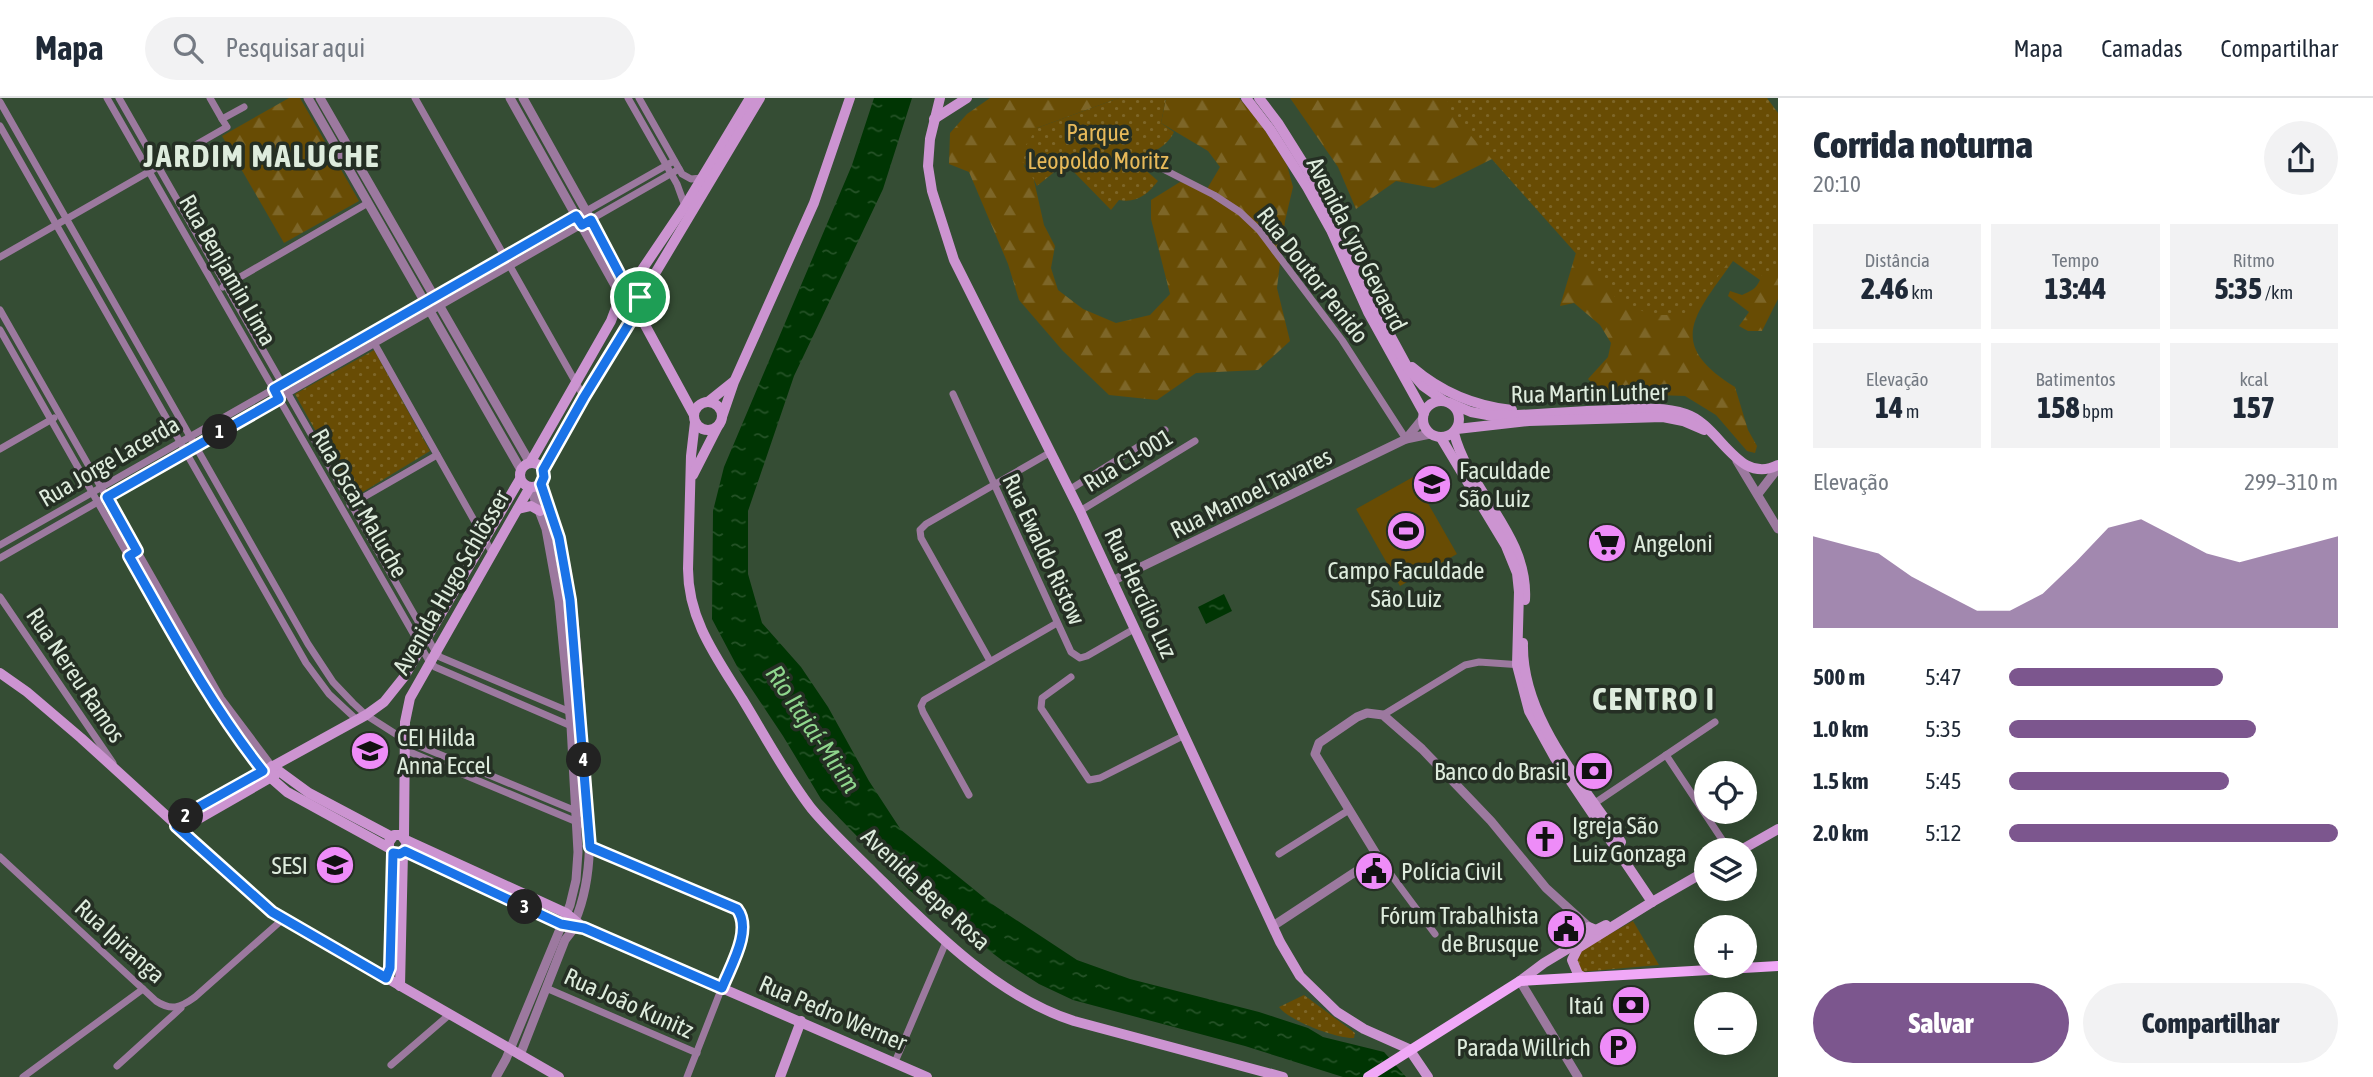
<!DOCTYPE html>
<html lang="pt">
<head>
<meta charset="utf-8">
<style>
	body { margin:0; font-family:"Asap Condensed",sans-serif; background:#f2f2f3; color:#1f2937; height:100vh; display:flex; flex-direction:column; font-size:26px; white-space:nowrap }
	* { box-sizing:border-box; margin:0 }
	p { font-size:23px; color:#747a83 }
	.icon { flex:none; width:38px; height:38px; fill:none; stroke:currentColor; stroke-width:2; stroke-linecap:round; stroke-linejoin:round }
	.map { position:relative; flex:1; overflow:hidden }
	.side { display:flex; flex-direction:column; background:#fff; width:595px }
	.side>* { flex:none }
	.tools { position:absolute; left:1694px; top:663px; display:grid; gap:14px }
	.tools a { display:grid; place-items:center; width:63px; height:63px; border-radius:50%; background:#fff; box-shadow:0 4px 18px #0003; font-size:35px }
	.pin { position:absolute; display:grid; place-items:center; width:60px; height:60px; color:#fff; margin:-30px; border:4px solid #fff; border-radius:50%; box-shadow:0 2px 7px #0007 }
	.km { position:absolute; width:35px; height:35px; margin:-18px; border-radius:50%; background:#222; color:#fff; font-size:19px; line-height:35px; text-align:center }
	.round { display:grid; place-items:center; flex:none; width:74px; height:74px; border-radius:37px; background:#f2f2f3 }
	.overview { display:flex; align-items:center; justify-content:space-between; height:119px; padding:0 35px }
	h1 { font-size:38px; font-weight:800; line-height:52px }
	.stats { display:grid; grid-template-columns:repeat(3,1fr); gap:10px; height:119px; padding:7px 35px }
	.stats div { display:grid; align-content:center; border-radius:0px; background:#f2f2f3; text-align:center }
	.stats b { font-size:30px; font-weight:800 }
	.stats small { font-size:19px; font-weight:400 }
	.stats p { font-size:19px }
	.chart { height:196px; padding:14px 35px }
	.chart p { display:flex; justify-content:space-between }
	.chart svg { width:100%; height:126px; margin-top:7px; fill:#7c568e; opacity:.7 }
	.action { display:flex; gap:14px; margin-top:auto; padding:14px 35px }
	.action a { flex:1; height:80px; border-radius:42px; background:#7c568e; color:#fff; font-size:28px; font-weight:800; line-height:80px; text-align:center }
	.action a+a { background:#f2f2f3; color:#1f2937 }
	ul { padding:0 35px; list-style:none; font-size:23px }
	li { display:grid; grid-template-columns:112px 84px 1fr; align-items:center; height:52px }
	li i { height:18px; border-radius:9px; background:#7c568e }
	header { display:flex; align-items:center; gap:42px; box-sizing:border-box; height:98px; padding:0 35px; background:#fff; border-bottom:2px solid #e0e1e3 }
	header strong { font-size:33px }
	nav { display:flex; gap:38px; margin-inline-start:auto; font-size:24px }
	.search { width:490px; height:63px; background:#f2f2f3; display:flex; align-items:center; gap:18px; box-sizing:border-box; padding:0 24px; border-radius:38px; color:#747a83; font-size:26px }
	main { display:flex; flex:1; min-height:0 }
	.map>svg:first-child { display:block }
	.forest { fill:url(#forest-firs) }
	.park { fill:url(#park-dots) }
	.garden { fill:#684c04 }
	.water { fill:url(#water-ripples) }
	.lines { fill:none; stroke-linecap:round; stroke-linejoin:round }
	.minor { stroke:#9c799f; stroke-width:7 }
	.tertiary { stroke:#9c799f; stroke-width:9 }
	.secondary { stroke:#cc94d1; stroke-width:10 }
	.primary { stroke:#f0a8f7; stroke-width:10 }
	.route-casing { stroke:#fff; stroke-width:14 }
	.route { stroke:#1a73e8; stroke-width:9 }
	.labels { text-anchor:middle; dominant-baseline:central; stroke-width:7; stroke-linejoin:round; paint-order:stroke }
	.park-label { font-size:24px; fill:#e7b959; stroke:#252f24 }
	.street-label { font-size:24px; fill:#deecdd; stroke:#252f24 }
	.poi-label { font-size:24px; fill:#deecdd; stroke:#252f24; text-anchor:start }
	.water-label { font-size:26px; font-style:italic; fill:#8fd68d; stroke:#252f24 }
	.district-label { font-size:32px; font-weight:bold; letter-spacing:2px; fill:#deecdd; stroke:#252f24 }
</style>
</head>
<body>
<header>
<strong>Mapa</strong>
<div class="search"><svg class="icon" aria-label="search" viewBox="0 0 24 24"><circle cx="10" cy="10" r="6"/><path d="M15 15l6 6"/></svg>Pesquisar aqui</div>
<nav><a>Mapa</a><a>Camadas</a><a>Compartilhar</a></nav>
</header>
<main>
<div class="map">
<svg width="1778" height="979" viewBox="0 0 1778 979">
	<defs>
		<pattern id="forest-firs" width="22" height="20" patternUnits="userSpaceOnUse" patternTransform="scale(1.75)"><rect width="22" height="20" fill="#684c04"/><path d="M5 1l3.5 6h-7zM16 11l3.5 6h-7z" fill="#7d6628"/></pattern>
		<pattern id="park-dots" width="8" height="8" patternUnits="userSpaceOnUse" patternTransform="scale(1.75)"><rect width="8" height="8" fill="#684c04"/><path d="M2 2h.1M6 6h.1" fill="none" stroke="#7d6628" stroke-width="1.8" stroke-linecap="round"/></pattern>
		<pattern id="water-ripples" width="26" height="14" patternUnits="userSpaceOnUse" patternTransform="scale(1.75)"><rect width="26" height="14" fill="#003503"/><path d="M2 4q2-2 4 0t4 0M15 11q2-2 4 0t4 0" fill="none" stroke="#255227"/></pattern>
	</defs>
	<rect width="100%" height="100%" fill="#354d34"/>
	<!-- forest -->
	<g class="forest">
		<polygon points="289,0 300,0 359,103 284,145 222,38"/>
		<polygon points="990,0 1119,0 1037,30 1024,68 1033,78 1044,127 1055,148 1051,170 1058,192 1083,211 1116,225 1150,217 1170,196 1151,121 1151,102 1180,84 1207,91 1220,69 1208,53 1161,25 1166,0 1239,0 1259,23 1287,67 1293,89 1285,123 1277,190 1290,243 1258,272 1196,275 1157,302 1109,297 1063,253 1019,202 1008,166 969,74 949,66 950,35 967,16"/>
		<path d="M1290 0H1735L1778 60V201L1762 233H1748L1739 228 1749 214 1728 198 1730 193 1742 197C1751 193 1756 191 1760 182L1733 163C1697 215 1663 245 1735 289L1748 332 1757 348 1755 355 1747 353 1716 317 1685 298 1602 295 1588 281 1608 259 1611 245 1600 227 1574 205 1560 208 1578 148 1516 49 1434 90 1396 83 1356 111 1338 69Z"/>
	</g>
	<!-- park -->
	<g class="park">
		<path d="M1119 0H1166L1161 25 1174 34C1165 52 1151 54 1133 61L1158 83C1147 97 1137 105 1119 102L1111 112 1071 71H1058L1037 88C1032 76 1024 69 1020 56L1037 30Z"/>
		<polygon points="1447,0 1767,0 1778,15 1778,169 1766,180 1732,159 1690,217 1650,217 1614,198 1448,12"/>
		<polygon points="374,252 430,353 353,400 295,296"/>
		<polygon points="1633,823 1659,867 1580,874 1577,859 1581,852"/>
		<path d="M1304 897 1355 935 1354 940C1338 941 1289 923 1279 909Z"/>
	</g>
	<!-- garden -->
	<polygon class="garden" points="1413,379 1457,456 1400,488 1356,411"/>
	<!-- water -->
	<g class="water">
		<polygon points="874,0 912,0 883,91 794,278 748,413 748,476 762,525 801,569 828,609 869,683 901,732 992,806 1077,862 1130,881 1259,914 1308,930 1323,939 1384,954 1406,979 1343,979 1245,948 1073,902 1039,886 1003,863 909,792 821,701 783,638 739,572 712,521 713,413 724,369 852,67"/>
		<polygon points="1224,496 1232,513 1206,526 1198,509"/>
	</g>
	<g class="lines">
		<!-- minor -->
		<g class="minor">
			<polyline points="107,0 429,563 435,569 583,633"/>
			<polyline points="119,0 435,553 440,559 582,619"/>
			<polyline points="210,0 222,21"/>
			<polyline points="415,0 584,299"/>
			<polyline points="628,0 677,86 685,108"/>
			<polyline points="639,0 682,76 691,81 702,80"/>
			<polyline points="0,4 308,546 333,584 353,605 366,617 405,642 588,718"/>
			<polyline points="0,28 306,565 329,596 357,622"/>
			<polyline points="1159,69 1214,97 1240,114 1259,132 1342,242 1406,341"/>
			<polyline points="0,159 227,29 222,21 244,9"/>
			<polyline points="223,189 368,105"/>
			<polyline points="0,212 221,600 272,668"/>
			<polyline points="0,232 206,595 263,673"/>
			<polyline points="373,243 493,456"/>
			<polyline points="953,296 1071,554 1080,560 1087,558 1134,531"/>
			<polyline points="0,351 54,320"/>
			<polyline points="1069,392 1165,332"/>
			<polyline points="350,407 437,357"/>
			<polyline points="1080,413 1195,343"/>
			<polyline points="0,447 674,63"/>
			<polyline points="0,460 679,71"/>
			<polyline points="0,499 113,665"/>
			<polyline points="990,563 921,440 920,432 926,426 1051,354"/>
			<polyline points="1071,579 1042,600 1041,610 1089,682 1100,680 1183,638"/>
			<polyline points="1383,617 1465,567 1479,564 1522,567"/>
			<polyline points="405,652 589,729"/>
			<polyline points="1666,657 1729,752"/>
			<polyline points="969,697 923,614 921,608 924,602 1057,525"/>
			<polyline points="1592,707 1715,624"/>
			<path d="M586 748 730 807C743 815 745 823 742 838L687 979"/>
			<polyline points="1279,756 1349,712"/>
			<path d="M0 759 156 903C171 913 180 910 195 899L283 821"/>
			<polyline points="1378,759 1435,836"/>
			<polyline points="546,890 697,955"/>
			<polyline points="895,964 946,844"/>
			<polyline points="391,967 450,916"/>
			<polyline points="117,968 181,910"/>
			<polyline points="23,979 143,891"/>
		</g>
		<!-- tertiary -->
		<g class="tertiary">
			<polyline points="308,0 521,372"/>
			<polyline points="320,0 530,365"/>
			<polyline points="510,0 617,191 619,200"/>
			<polyline points="523,0 591,122 621,179 626,194"/>
			<polyline points="1406,341 1423,320"/>
			<polyline points="1737,363 1778,431"/>
			<path d="M541 386C576 465 577 558 583 643 587 702 599 767 575 823"/>
			<polyline points="1758,396 1778,370"/>
			<polyline points="1112,483 1406,341 1430,336"/>
			<polyline points="1273,828 1378,759 1315,656 1319,645 1357,619 1367,615 1383,617 1422,651 1491,723 1546,790 1589,829"/>
			<polyline points="1520,883 1578,979"/>
			<polyline points="520,957 565,842 575,829"/>
			<polyline points="496,979 506,961 570,807 576,782 578,754 571,628 559,503 546,431 530,389"/>
		</g>
		<!-- secondary -->
		<g class="secondary">
			<polyline points="940,0 930,41 928,68 932,93 954,162 1080,413 1280,844 1300,878 1337,914 1364,931 1409,951 1428,979"/>
			<polyline points="1246,0 1270,31 1307,89 1331,132 1368,214 1424,315"/>
			<polyline points="1259,0 1278,25 1315,84 1365,191 1409,272 1423,288 1444,303"/>
			<polyline points="934,21 967,0"/>
			<polyline points="627,194 685,108 750,0"/>
			<polyline points="641,199 760,0"/>
			<polyline points="639,216 694,317"/>
			<path d="M1412 269C1441 294 1475 308 1512 312"/>
			<circle cx="1441" cy="321" r="18"/>
			<circle cx="708" cy="318" r="14"/>
			<polyline points="708,304 733,284"/>
			<path d="M1450 305 1471 314 1493 318C1533 317 1572 313 1612 312 1636 311 1662 308 1686 316 1720 327 1738 388 1778 367"/>
			<polyline points="722,319 734,284 814,105 850,0"/>
			<path d="M695 324 691 358 688 471C688 522 717 560 743 602 765 638 785 676 811 710 830 733 853 754 874 775 931 831 996 898 1074 923L1283 979"/>
			<polyline points="1457,331 1529,323 1663,319 1683,323 1704,332"/>
			<path d="M1454 335C1469 394 1529 437 1525 502"/>
			<polyline points="1441,340 1506,448 1517,475 1519,494 1517,567 1529,613 1555,660 1652,804"/>
			<circle cx="532" cy="377" r="12"/>
			<polyline points="530,365 611,223 617,207"/>
			<path d="M543 372 584 299 633 219 642 213C645 201 638 193 626 194L619 200 618 211 623 217 633 219"/>
			<polyline points="693,377 718,328"/>
			<polyline points="518,411 531,408 540,413"/>
			<path d="M1523 545C1521 619 1582 685 1621 744"/>
			<polyline points="0,575 27,594 81,640 272,814 559,979"/>
			<polyline points="272,668 309,695 392,739"/>
			<polyline points="263,673 287,694 389,750 393,755 403,754 407,745 401,737 394,737 389,744 389,750"/>
			<polyline points="176,728 188,715 366,617 384,604 404,579 520,381"/>
			<polyline points="177,728 195,723 275,677"/>
			<polyline points="404,739 405,624 410,600 530,389"/>
			<polyline points="406,742 566,815 584,830 613,843 927,979"/>
			<polyline points="1741,752 1778,731"/>
			<polyline points="405,753 561,826 583,830"/>
			<polyline points="1583,879 1578,876 1572,862 1578,850 1652,804 1706,773"/>
			<polyline points="386,880 390,870 393,755"/>
			<polyline points="1520,883 1544,865 1589,838 1589,829 1596,832 1606,827"/>
			<polyline points="400,888 403,754"/>
			<polyline points="780,979 801,923"/>
		</g>
		<!-- primary -->
		<polyline class="primary" points="1368,979 1520,883 1778,868"/>
	</g>
	<g class="lines">
		<!-- route casing -->
		<g class="route-casing">
			<path id="route" d="M576 118 582 127 591 122 621 179 626 194 638 196 643 206 642 213 633 219 584 299 543 372 544 379 541 386 559 440 570 502 590 749 737 811C753 832 730 869 722 890L584 830 561 826 405 753 400 756 393 755 390 870 386 880 272 814 176 728 188 715 263 673C210 606 171 532 129 458L137 453 107 399 279 301 274 291Z"/>
		</g>
		<!-- route -->
		<use href="#route" class="route"/>
	</g>
	<!-- icons -->
	<defs>
		<g id="university-disc" transform="scale(2.0125)"><circle r="9.5" fill="#ee8cf8" stroke="#252f24"/><path d="M0-5L7-2L0 1L-7-2ZM-4 1L0 2.5L4 1V4Q0 6-4 4Z" fill="#111"/></g>
		<g id="stadium-disc" transform="scale(2.0125)"><circle r="9.5" fill="#ee8cf8" stroke="#252f24"/><path d="M0-5a6.5 5 0 1 0 0 10a6.5 5 0 1 0 0-10ZM-3.5-1.8h7v3.6h-7Z" fill="#111"/></g>
		<g id="supermarket-disc" transform="scale(2.0125)"><circle r="9.5" fill="#ee8cf8" stroke="#252f24"/><path d="M-6-5.5h2.5l.6 2H6L4.5 2H-2.5L-4.4-4H-6ZM-1.5 3.2a1.3 1.3 0 1 0 .1 0ZM3 3.2a1.3 1.3 0 1 0 .1 0Z" fill="#111"/></g>
		<g id="school-disc" transform="scale(2.0125)"><circle r="9.5" fill="#ee8cf8" stroke="#252f24"/><path d="M0-5L7-2L0 1L-7-2ZM-4 1L0 2.5L4 1V4Q0 6-4 4Z" fill="#111"/></g>
		<g id="bank-disc" transform="scale(2.0125)"><circle r="9.5" fill="#ee8cf8" stroke="#252f24"/><path d="M-6-4H6V4H-6ZM0-2.3a2.3 2.3 0 1 0 0 4.6a2.3 2.3 0 1 0 0-4.6Z" fill="#111"/></g>
		<g id="church-disc" transform="scale(2.0125)"><circle r="9.5" fill="#ee8cf8" stroke="#252f24"/><path d="M-1.2-6h2.4v3.5h3.3v2.4h-3.3V6h-2.4V-.1h-3.3v-2.4h3.3Z" fill="#111"/></g>
		<g id="civic-disc" transform="scale(2.0125)"><circle r="9.5" fill="#ee8cf8" stroke="#252f24"/><path d="M-.6-6.5H3V-4.5H.6V-3L4-1V1h2V6H-6V1h2V-1L-.6-3ZM-1.2 2.5V6h2.4V2.5Z" fill="#111"/></g>
		<g id="parking-disc" transform="scale(2.0125)"><circle r="9.5" fill="#ee8cf8" stroke="#252f24"/><path d="M-3.5-5.5H1a3.5 3.5 0 0 1 0 7H-1V5.5H-3.5ZM-1-3.4V-.6H.8a1.4 1.4 0 0 0 0-2.8Z" fill="#111"/></g>
	</defs>
	<g fill-rule="evenodd">
		<use href="#university-disc" x="1432" y="386"/>
		<use href="#stadium-disc" x="1406" y="433"/>
		<use href="#supermarket-disc" x="1607" y="445"/>
		<use href="#school-disc" x="370" y="653"/>
		<use href="#bank-disc" x="1594" y="673"/>
		<use href="#church-disc" x="1545" y="741"/>
		<use href="#university-disc" x="335" y="767"/>
		<use href="#civic-disc" x="1374" y="773"/>
		<use href="#civic-disc" x="1566" y="831"/>
		<use href="#bank-disc" x="1631" y="907"/>
		<use href="#parking-disc" x="1618" y="949"/>
	</g>
	<g class="labels">
		<!-- park labels -->
		<g class="park-label">
			<text x="1098" y="34">Parque<tspan x="1098" dy="28">Leopoldo Moritz</tspan></text>
		</g>
		<!-- street labels -->
		<g class="street-label">
			<text transform="translate(1357 146) rotate(63)">Avenida Cyro Gevaerd</text>
			<text transform="translate(228 172) rotate(60)">Rua Benjamin Lima</text>
			<text transform="translate(1313 177) rotate(52)">Rua Doutor Penido</text>
			<text transform="translate(1589 295) rotate(-1)">Rua Martin Luther</text>
			<text transform="translate(1128 362) rotate(-31)">Rua C1-001</text>
			<text transform="translate(109 363) rotate(-30)">Rua Jorge Lacerda</text>
			<text transform="translate(1251 395) rotate(-26)">Rua Manoel Tavares</text>
			<text transform="translate(360 405) rotate(60)">Rua Oscar Maluche</text>
			<text transform="translate(1044 451) rotate(65)">Rua Ewaldo Ristow</text>
			<text transform="translate(451 484) rotate(-60)">Avenida Hugo Schlösser</text>
			<text transform="translate(1141 495) rotate(65)">Rua Hercílio Luz</text>
			<text transform="translate(76 577) rotate(56)">Rua Nereu Ramos</text>
			<text transform="translate(926 791) rotate(43)">Avenida Bepe Rosa</text>
			<text transform="translate(120 843) rotate(42)">Rua Ipiranga</text>
			<text transform="translate(629 905) rotate(24)">Rua João Kunitz</text>
			<text transform="translate(833 915) rotate(23)">Rua Pedro Werner</text>
		</g>
		<!-- poi labels -->
		<g class="poi-label">
			<text x="1459" y="372">Faculdade<tspan x="1459" dy="28">São Luiz</tspan></text>
			<text x="1634" y="445">Angeloni</text>
			<text x="1406" y="472" text-anchor="middle">Campo Faculdade<tspan x="1406" dy="28">São Luiz</tspan></text>
			<text x="397" y="639">CEI Hilda<tspan x="397" dy="28">Anna Eccel</tspan></text>
			<text x="1567" y="673" text-anchor="end">Banco do Brasil</text>
			<text x="1572" y="727">Igreja São<tspan x="1572" dy="28">Luiz Gonzaga</tspan></text>
			<text x="308" y="767" text-anchor="end">SESI</text>
			<text x="1401" y="773">Polícia Civil</text>
			<text x="1539" y="817" text-anchor="end">Fórum Trabalhista<tspan x="1539" dy="28">de Brusque</tspan></text>
			<text x="1604" y="907" text-anchor="end">Itaú</text>
			<text x="1591" y="949" text-anchor="end">Parada Willrich</text>
		</g>
		<!-- water labels -->
		<g class="water-label">
			<text transform="translate(813 631) rotate(56)">Rio Itajaí-Mirim</text>
		</g>
		<!-- district labels -->
		<g class="district-label">
			<text x="262" y="57">JARDIM MALUCHE</text>
			<text x="1654" y="600">CENTRO I</text>
		</g>
	</g>
</svg>
<div class="tools">
<a><svg class="icon" aria-label="locate" viewBox="0 0 24 24"><circle cx="12" cy="12" r="6"/><path d="M12 2v4M12 18v4M2 12h4M18 12h4"/></svg></a>
<a><svg class="icon" aria-label="layers" viewBox="0 0 24 24"><path d="M12 4l9 5-9 5-9-5zM3 14l9 5 9-5"/></svg></a>
<a>+</a>
<a>−</a>
</div>
<div class="pin" style="left:640px;top:199px;background:#1e9e55"><svg class="icon" aria-label="arrive" viewBox="0 0 24 24"><path d="M6 21V4h12l-3 4 3 4H6"/></svg></div>
<b class="km" style="left:220px;top:334px">1</b>
<b class="km" style="left:186px;top:718px">2</b>
<b class="km" style="left:525px;top:809px">3</b>
<b class="km" style="left:584px;top:662px">4</b>
</div>
<section class="side">
<div class="overview"><div><h1>Corrida noturna</h1><p>20:10</p></div><a class="round"><svg class="icon" aria-label="share" viewBox="0 0 24 24"><path d="M12 15V3M7 8l5-5 5 5M5 13v7h14v-7"/></svg></a></div>
<div class="stats">
<div><p>Distância</p><b>2.46<small> km</small></b></div>
<div><p>Tempo</p><b>13:44</b></div>
<div><p>Ritmo</p><b>5:35<small> /km</small></b></div>
</div>
<div class="stats">
<div><p>Elevação</p><b>14<small> m</small></b></div>
<div><p>Batimentos</p><b>158<small> bpm</small></b></div>
<div><p>kcal</p><b>157</b></div>
</div>
<div class="chart"><p><span>Elevação</span>299–310 m</p>
<svg viewBox="0 0 160 44" preserveAspectRatio="none"><path d="M0 44V12L10 15L20 18L30 26L40 32L50 38L60 38L70 32L80 21L90 9L100 6L110 12L120 18L130 21L140 18L150 15L160 12V44z"/></svg>
</div>
<ul>
<li><b>500 m</b>5:47<i style="width:65%"></i></li>
<li><b>1.0 km</b>5:35<i style="width:75%"></i></li>
<li><b>1.5 km</b>5:45<i style="width:67%"></i></li>
<li><b>2.0 km</b>5:12<i style="width:100%"></i></li>
</ul>
<div class="action"><a>Salvar</a><a>Compartilhar</a></div>
</section>
</main>
</body>
</html>
